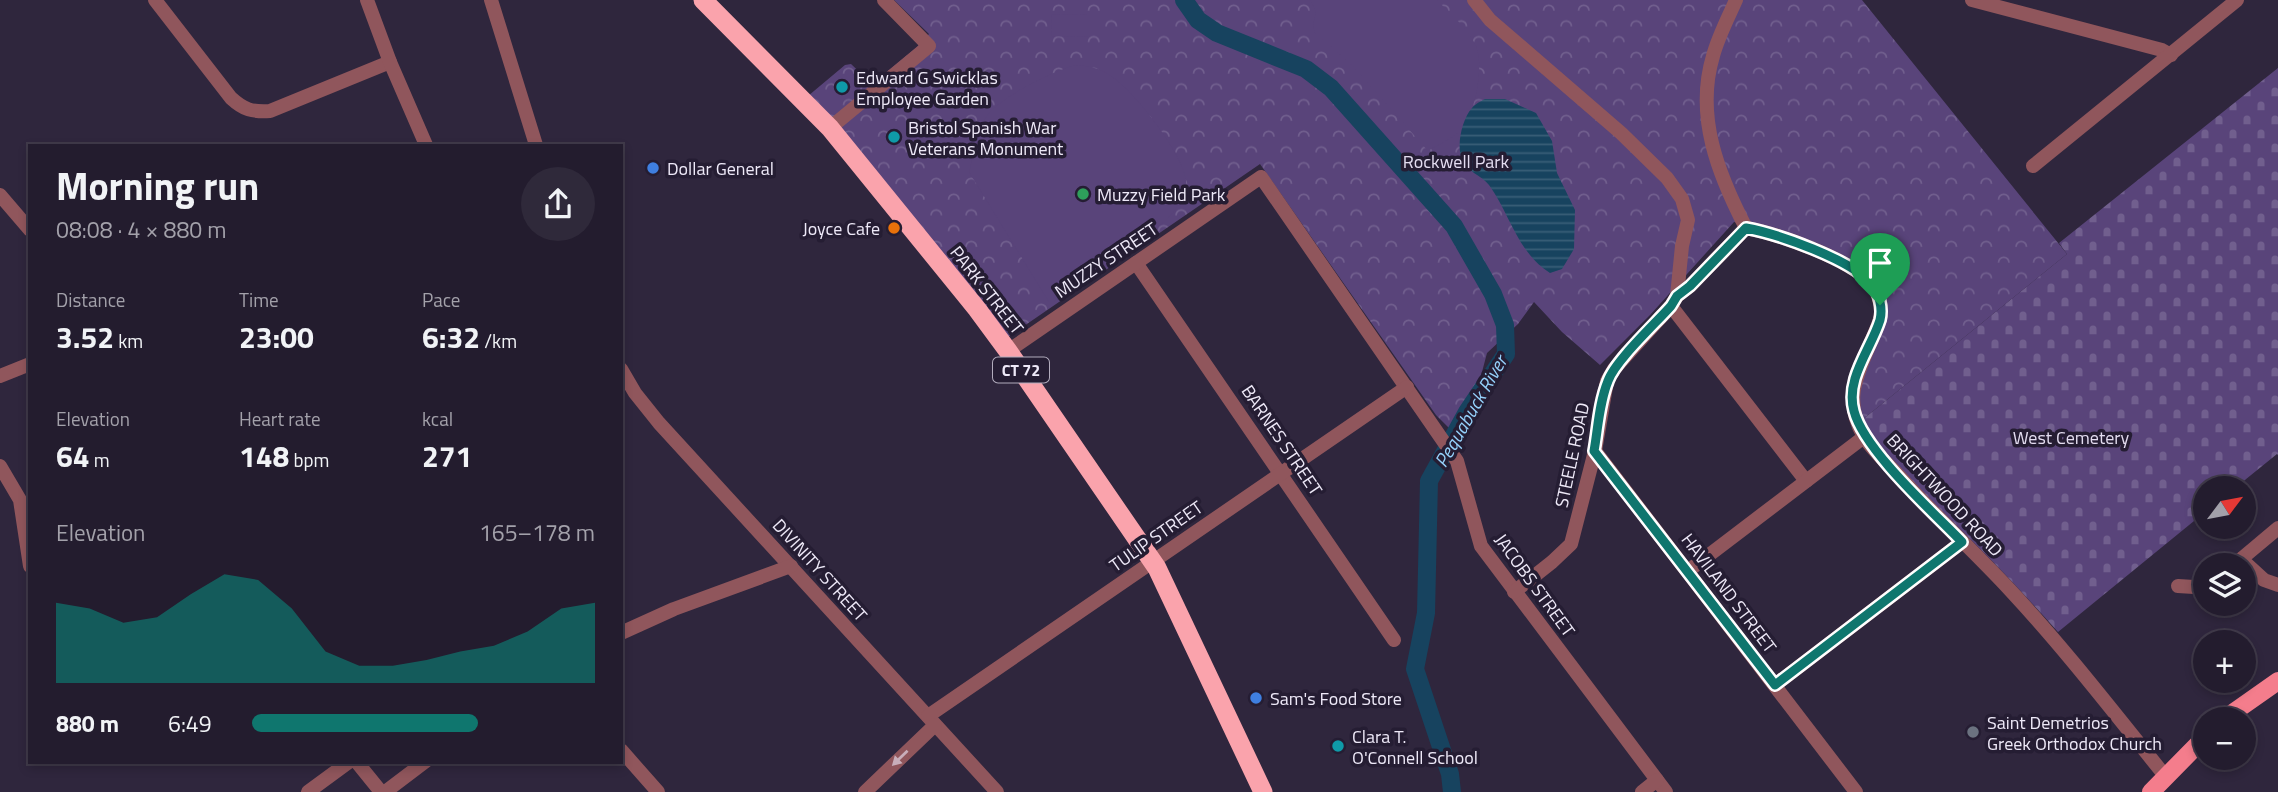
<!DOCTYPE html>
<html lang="en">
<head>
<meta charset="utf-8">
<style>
	body { margin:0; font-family:"Titillium Web",sans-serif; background:#2f293a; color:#f1f3f6; height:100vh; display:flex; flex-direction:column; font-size:26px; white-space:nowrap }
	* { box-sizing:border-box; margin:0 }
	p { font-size:23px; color:#a3a1aa }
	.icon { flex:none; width:38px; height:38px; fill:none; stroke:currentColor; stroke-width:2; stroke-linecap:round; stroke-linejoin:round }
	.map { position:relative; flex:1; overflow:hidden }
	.sheet { position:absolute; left:28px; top:144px; width:595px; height:620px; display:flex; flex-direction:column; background:#231c2e; border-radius:0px; box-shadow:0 4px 10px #0003,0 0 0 2px #403a4a }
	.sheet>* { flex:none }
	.needle { width:46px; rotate:58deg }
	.controls { position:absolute; left:2193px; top:476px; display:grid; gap:14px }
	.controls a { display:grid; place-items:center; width:63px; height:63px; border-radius:50%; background:#231c2e; box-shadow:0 4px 10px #0003,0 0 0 2px #403a4a; font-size:35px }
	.pin { position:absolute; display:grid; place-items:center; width:60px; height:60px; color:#fff; margin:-72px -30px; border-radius:50% 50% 50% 0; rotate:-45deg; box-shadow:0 0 7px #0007 }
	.pin .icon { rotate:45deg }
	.round { display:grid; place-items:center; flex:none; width:74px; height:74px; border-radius:37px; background:#2f293a }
	.headline { display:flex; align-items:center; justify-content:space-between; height:119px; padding:0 28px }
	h1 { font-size:38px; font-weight:700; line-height:52px }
	.figures { display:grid; grid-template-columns:repeat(3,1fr); gap:10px; height:119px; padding:7px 28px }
	.figures div { display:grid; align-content:center }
	.figures b { font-size:30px; font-weight:700 }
	.figures small { font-size:19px; font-weight:400 }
	.figures p { font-size:19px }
	.chart { height:196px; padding:14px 28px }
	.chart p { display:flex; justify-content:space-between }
	.chart svg { width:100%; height:126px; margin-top:7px; fill:#0f766e; opacity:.7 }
	ul { padding:0 28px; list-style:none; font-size:23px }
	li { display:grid; grid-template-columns:112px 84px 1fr; align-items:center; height:52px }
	li i { height:18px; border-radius:9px; background:#0f766e }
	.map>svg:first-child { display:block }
	.cemetery { fill:url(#cemetery-stones) }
	.park { fill:url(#park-crowns) }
	.pitch { fill:#59447a }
	.water { fill:url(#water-rules) }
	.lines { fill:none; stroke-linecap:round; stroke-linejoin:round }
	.river { stroke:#17435f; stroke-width:18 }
	.minor { stroke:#90565c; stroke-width:14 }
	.major { stroke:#f47d8c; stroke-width:18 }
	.highway { stroke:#faa3ac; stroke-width:19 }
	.oneway { fill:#c8aeba }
	.route-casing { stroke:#fff; stroke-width:14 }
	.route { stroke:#0f766e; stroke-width:9 }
	.culture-dot { fill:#0f9aa8; stroke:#251d33; stroke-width:2.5 }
	.shop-dot { fill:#3f7fe0; stroke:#251d33; stroke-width:2.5 }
	.leisure-dot { fill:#2e9e5b; stroke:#251d33; stroke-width:2.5 }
	.food-dot { fill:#e8710a; stroke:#251d33; stroke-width:2.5 }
	.worship-dot { fill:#6b7280; stroke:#251d33; stroke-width:2.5 }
	.labels { text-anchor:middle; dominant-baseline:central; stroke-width:7; stroke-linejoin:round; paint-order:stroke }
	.shield { fill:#251d33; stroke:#b2acbd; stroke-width:2 }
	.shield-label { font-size:16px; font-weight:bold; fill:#eee9f8 }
	.poi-label { font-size:18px; fill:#eee9f8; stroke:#251d33; text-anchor:start }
	.park-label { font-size:18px; fill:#e4ddf1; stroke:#251d33 }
	.street-label { font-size:18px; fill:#eee9f8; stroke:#251d33 }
	.water-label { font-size:19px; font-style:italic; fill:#95d1fb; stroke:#251d33 }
</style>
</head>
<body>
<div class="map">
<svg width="2278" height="792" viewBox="0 0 2278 792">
	<defs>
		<pattern id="cemetery-stones" width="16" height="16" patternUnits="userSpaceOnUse" patternTransform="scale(1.75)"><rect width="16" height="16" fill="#59447a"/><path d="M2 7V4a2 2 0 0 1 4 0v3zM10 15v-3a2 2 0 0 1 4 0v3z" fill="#715f8e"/></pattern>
		<pattern id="park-crowns" width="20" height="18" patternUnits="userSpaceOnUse" patternTransform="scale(1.75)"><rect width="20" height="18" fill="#59447a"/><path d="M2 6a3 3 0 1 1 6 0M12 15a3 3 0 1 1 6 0" fill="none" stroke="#715f8e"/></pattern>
		<pattern id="water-rules" width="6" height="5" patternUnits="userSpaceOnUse" patternTransform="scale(1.75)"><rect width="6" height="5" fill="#17435f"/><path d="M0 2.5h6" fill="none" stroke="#395e77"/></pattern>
	</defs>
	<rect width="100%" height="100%" fill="#2f263d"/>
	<!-- cemetery -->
	<path class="cemetery" d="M2278 68V455L2277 454 2235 488H2205V512L2058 632C2030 601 2002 570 1972 541 1933 503 1893 466 1862 420L2067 254 2059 243Z"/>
	<!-- park -->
	<polygon class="park" points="894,0 1862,0 2067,254 1862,420 1859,399 1861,376 1885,300 1797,235 1734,222 1650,315 1600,365 1562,332 1534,302 1518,324 1487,353 1473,406 1449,428 1436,415 1260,164 1008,337 808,96 845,65 851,64 872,84 917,47 929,34"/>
	<!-- pitch -->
	<g class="pitch">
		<path d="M1310 0H1437C1450 14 1468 28 1476 46 1484 66 1476 108 1464 126 1457 137 1439 144 1428 151L1353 66 1315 33 1313 26 1316 11Z"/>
		<polygon points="1052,14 1088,15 1088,37 1051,36"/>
		<path d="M1075 65C1089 66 1100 68 1111 76 1134 91 1183 153 1186 180 1187 197 1175 211 1164 222L1053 302H1049L969 172C974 156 977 134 985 119 995 99 1054 71 1075 65Z"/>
	</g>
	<!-- water -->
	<path class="water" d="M1485 99H1505L1536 113 1552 141 1557 173 1575 210 1574 249 1562 269 1550 273C1517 252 1510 214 1489 185 1481 175 1467 172 1462 159 1456 146 1462 119 1472 108 1475 104 1481 101 1485 99Z"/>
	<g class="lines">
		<!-- river -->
		<polyline class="river" points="1184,0 1198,20 1217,33 1306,69 1331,88 1454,226 1493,294 1505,325 1506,354 1467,412 1429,481 1426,613 1415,669 1450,774 1452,792"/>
		<!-- minor -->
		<g class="minor">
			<path d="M155 0 231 98C244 110 252 112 270 111L390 62"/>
			<polyline points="367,0 390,62 426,145"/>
			<polyline points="491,0 536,145"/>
			<polyline points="1474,0 1490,20 1621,133 1667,178 1682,199 1688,220 1682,246 1677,296"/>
			<path d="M1736 0C1728 18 1718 37 1713 56 1695 116 1718 174 1746 228"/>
			<polyline points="1972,0 2162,50 2171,55"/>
			<polyline points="830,128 929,46 884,0"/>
			<polyline points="2033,166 2237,0"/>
			<polyline points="0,195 30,230"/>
			<path d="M1746 228C1779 234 1847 258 1871 283 1877 290 1881 302 1881 312 1881 321 1876 329 1873 337 1858 373 1842 399 1864 437 1873 451 1888 464 1899 476 1935 516 1974 551 2010 590 2065 649 2115 714 2166 777"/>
			<polyline points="1136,263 1394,640"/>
			<polyline points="1671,306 1806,481"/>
			<polyline points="1008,351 1261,177 1457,461 1481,546 1666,792"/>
			<polyline points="621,369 635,393 659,423 997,792"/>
			<polyline points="0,376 30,364"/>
			<polyline points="1595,451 1856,792"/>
			<polyline points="0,466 20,500 30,566"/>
			<polyline points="2241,559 2264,580 2278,585"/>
			<polyline points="2234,565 2278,528"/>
			<polyline points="1688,571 1864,437"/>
			<polyline points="2178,586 2194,587 2205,584"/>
			<polyline points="1514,592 1552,562 1571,544 1595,451 1607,381 1614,369 1671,306 1677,296 1690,286 1746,228"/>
			<polyline points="621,633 674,609 791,566"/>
			<polyline points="1775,685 1962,542"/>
			<polyline points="928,716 1407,387"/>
			<polyline points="621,750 658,792"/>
			<polyline points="356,761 381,792"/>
			<polyline points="308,792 350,761"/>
			<polyline points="385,792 426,761"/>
			<polyline points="865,792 935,725"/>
			<polyline points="1642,792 1657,780"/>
		</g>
		<!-- major -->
		<g class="major">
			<polyline points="2224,719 2278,681"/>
			<polyline points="2151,792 2205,737"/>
		</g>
		<!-- highway -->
		<polyline class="highway" points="703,0 830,128 977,309 1008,351 1157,568 1263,792"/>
	</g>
	<!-- one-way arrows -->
	<defs><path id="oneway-solid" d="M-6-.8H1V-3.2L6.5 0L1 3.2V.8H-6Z" transform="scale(1.75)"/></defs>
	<use class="oneway" href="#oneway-solid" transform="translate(900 758) rotate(136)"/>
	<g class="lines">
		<!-- route casing -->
		<g class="route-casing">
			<path id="route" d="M1746 228C1778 234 1850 259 1872 284 1879 293 1883 308 1880 320 1871 349 1845 379 1854 411 1864 450 1932 511 1962 542L1775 685 1594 451C1598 429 1599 403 1608 381 1615 361 1655 324 1671 306L1677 296 1690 286Z"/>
		</g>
		<!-- route -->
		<use href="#route" class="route"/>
	</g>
	<!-- markers -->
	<g class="culture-dot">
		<circle cx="842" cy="87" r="7"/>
		<circle cx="894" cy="137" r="7"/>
		<circle cx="1338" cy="746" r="7"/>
	</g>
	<g class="shop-dot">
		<circle cx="653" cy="168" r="7"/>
		<circle cx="1256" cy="698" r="7"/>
	</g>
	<circle class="leisure-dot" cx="1083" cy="194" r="7"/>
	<circle class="food-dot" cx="894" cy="228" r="7"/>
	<circle class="worship-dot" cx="1973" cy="732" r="7"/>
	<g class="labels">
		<!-- shield labels -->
		<rect class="shield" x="993" y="357.5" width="56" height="25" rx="5"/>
		<g class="shield-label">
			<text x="1021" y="370">CT 72</text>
		</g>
		<!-- poi labels -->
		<g class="poi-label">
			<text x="856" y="77">Edward G Swicklas<tspan x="856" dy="21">Employee Garden</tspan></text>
			<text x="908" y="127">Bristol Spanish War<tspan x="908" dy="21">Veterans Monument</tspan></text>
			<text x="667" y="168">Dollar General</text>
			<text x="1097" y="194">Muzzy Field Park</text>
			<text x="880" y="228" text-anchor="end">Joyce Cafe</text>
			<text x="1270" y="698">Sam's Food Store</text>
			<text x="1987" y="722">Saint Demetrios<tspan x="1987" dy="21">Greek Orthodox Church</tspan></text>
			<text x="1352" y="736">Clara T.<tspan x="1352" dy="21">O'Connell School</tspan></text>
		</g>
		<!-- park labels -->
		<g class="park-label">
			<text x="1456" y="161">Rockwell Park</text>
			<text x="2071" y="437">West Cemetery</text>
		</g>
		<!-- street labels -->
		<g class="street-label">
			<text transform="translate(1106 260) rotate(-34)">MUZZY STREET</text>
			<text transform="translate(987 290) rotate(52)">PARK STREET</text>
			<text transform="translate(1282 440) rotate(56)">BARNES STREET</text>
			<text transform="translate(1572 455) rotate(-78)">STEELE ROAD</text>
			<text transform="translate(1945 495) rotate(47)">BRIGHTWOOD ROAD</text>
			<text transform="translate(1156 536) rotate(-35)">TULIP STREET</text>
			<text transform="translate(820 570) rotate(48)">DIVINITY STREET</text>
			<text transform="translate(1535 585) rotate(54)">JACOBS STREET</text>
			<text transform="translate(1729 593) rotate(53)">HAVILAND STREET</text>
		</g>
		<!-- water labels -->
		<g class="water-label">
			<text transform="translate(1470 411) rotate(-60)">Pequabuck River</text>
		</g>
	</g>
</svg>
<div class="controls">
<a><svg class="needle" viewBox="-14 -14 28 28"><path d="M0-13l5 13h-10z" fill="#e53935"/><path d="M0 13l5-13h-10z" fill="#a3a1aa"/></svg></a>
<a><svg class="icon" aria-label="layers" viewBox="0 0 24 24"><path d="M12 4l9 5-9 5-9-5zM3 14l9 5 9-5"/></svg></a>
<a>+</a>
<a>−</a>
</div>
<div class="pin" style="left:1880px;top:305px;background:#1e9e55"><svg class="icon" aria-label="arrive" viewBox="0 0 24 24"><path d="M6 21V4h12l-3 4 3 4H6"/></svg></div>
<section class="sheet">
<div class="headline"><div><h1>Morning run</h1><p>08:08 · 4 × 880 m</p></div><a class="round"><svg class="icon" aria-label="share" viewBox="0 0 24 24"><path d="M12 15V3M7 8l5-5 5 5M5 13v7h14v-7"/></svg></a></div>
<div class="figures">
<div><p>Distance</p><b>3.52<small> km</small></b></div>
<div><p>Time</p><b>23:00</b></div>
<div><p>Pace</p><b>6:32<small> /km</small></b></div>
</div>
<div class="figures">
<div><p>Elevation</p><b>64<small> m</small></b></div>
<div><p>Heart rate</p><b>148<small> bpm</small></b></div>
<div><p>kcal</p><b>271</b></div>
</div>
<div class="chart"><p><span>Elevation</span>165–178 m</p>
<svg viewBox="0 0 160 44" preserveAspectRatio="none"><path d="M0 44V16L10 18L20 23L30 21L40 13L50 6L60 8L70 18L80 33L90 38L100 38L110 36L120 33L130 31L140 26L150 18L160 16V44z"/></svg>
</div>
<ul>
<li><b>880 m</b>6:49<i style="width:66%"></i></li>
</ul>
</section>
</div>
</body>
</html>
